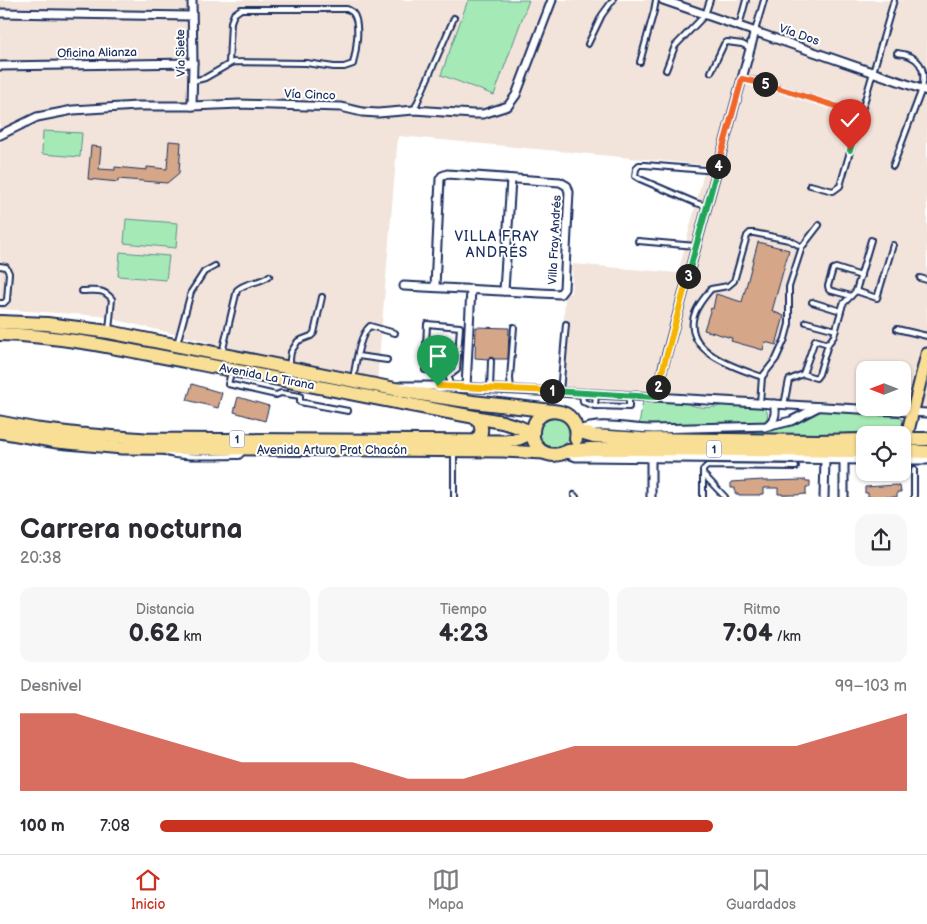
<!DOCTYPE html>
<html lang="es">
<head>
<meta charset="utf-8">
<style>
	body { margin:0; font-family:"Balsamiq Sans",sans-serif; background:#f7f7f7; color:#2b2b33; height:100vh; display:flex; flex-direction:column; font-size:19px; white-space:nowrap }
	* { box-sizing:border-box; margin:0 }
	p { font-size:16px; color:#7c7c81 }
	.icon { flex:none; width:28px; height:28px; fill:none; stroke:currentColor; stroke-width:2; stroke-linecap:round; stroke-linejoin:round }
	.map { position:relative; height:497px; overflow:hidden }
	.sheet { display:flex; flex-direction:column; background:#fff; flex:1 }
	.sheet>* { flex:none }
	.needle { width:32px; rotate:270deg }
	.tools { position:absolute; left:856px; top:361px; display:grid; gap:10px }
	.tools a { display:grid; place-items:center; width:55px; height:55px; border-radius:10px; background:#fff; box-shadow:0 1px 4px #0004; font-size:25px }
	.pin { position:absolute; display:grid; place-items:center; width:42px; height:42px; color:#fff; margin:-51px -21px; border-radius:50% 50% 50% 0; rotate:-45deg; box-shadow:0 0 5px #0007 }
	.pin .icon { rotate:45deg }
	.km { position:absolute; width:25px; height:25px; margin:-12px; border-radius:50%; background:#222; color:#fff; font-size:14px; line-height:25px; text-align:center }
	.round { display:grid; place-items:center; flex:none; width:52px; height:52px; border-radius:15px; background:#f7f7f7 }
	.summary { display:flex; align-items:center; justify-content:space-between; height:85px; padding:0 20px }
	h1 { font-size:28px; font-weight:700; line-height:38px }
	.figures { display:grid; grid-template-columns:repeat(3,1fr); gap:8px; height:85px; padding:5px 20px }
	.figures div { display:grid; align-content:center; border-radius:12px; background:#f7f7f7; text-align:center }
	.figures b { font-size:25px; font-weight:700 }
	.figures small { font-size:14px; font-weight:400 }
	.figures p { font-size:14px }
	.chart { height:140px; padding:10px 20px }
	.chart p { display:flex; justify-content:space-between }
	.chart svg { width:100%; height:90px; margin-top:5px; fill:#c8321e; opacity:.7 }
	ul { padding:0 20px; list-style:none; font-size:16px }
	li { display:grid; grid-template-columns:80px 60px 1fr; align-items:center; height:38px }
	li i { height:12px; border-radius:6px; background:#c8321e }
	.dock { display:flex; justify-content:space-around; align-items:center; height:70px; border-top:1px solid #e1e1e2; background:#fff; font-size:14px; color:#7c7c81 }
	.dock a { display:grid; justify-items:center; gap:2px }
	.dock .current { color:#c8321e }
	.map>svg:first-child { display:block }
	.built { fill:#f2e4db }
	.green { fill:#a5eab6; stroke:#608c8a }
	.building { fill:#d5a688; stroke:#1b2f5e }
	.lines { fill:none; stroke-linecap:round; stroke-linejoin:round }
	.lane-casing { stroke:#1b2f5e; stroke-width:8 }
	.street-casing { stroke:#1b2f5e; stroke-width:11 }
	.primary-casing { stroke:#1b2f5e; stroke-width:15 }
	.highway-casing { stroke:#1b2f5e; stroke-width:16 }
	.lane { stroke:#fff; stroke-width:4 }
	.street { stroke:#fff; stroke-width:7 }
	.primary { stroke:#f9df96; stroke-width:11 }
	.highway { stroke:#f9df96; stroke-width:12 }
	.split-1-casing { stroke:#fff; stroke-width:10 }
	.split-2-casing { stroke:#fff; stroke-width:10 }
	.split-3-casing { stroke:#fff; stroke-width:10 }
	.split-4-casing { stroke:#fff; stroke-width:10 }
	.split-5-casing { stroke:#fff; stroke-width:10 }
	.split-6-casing { stroke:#fff; stroke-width:10 }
	.split-7-casing { stroke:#fff; stroke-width:10 }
	.split-1 { stroke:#f5b400; stroke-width:6 }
	.split-2 { stroke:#22a559; stroke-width:6 }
	.split-3 { stroke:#f5b400; stroke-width:6 }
	.split-4 { stroke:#22a559; stroke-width:6 }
	.split-5 { stroke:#f0652b; stroke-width:6 }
	.split-6 { stroke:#f0652b; stroke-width:6 }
	.split-7 { stroke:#22a559; stroke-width:6 }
	.labels { text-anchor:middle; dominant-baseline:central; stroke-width:4; stroke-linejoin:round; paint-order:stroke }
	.shield { fill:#fff; stroke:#5f6d8e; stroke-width:1 }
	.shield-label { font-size:11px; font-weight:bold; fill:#1b2f5e }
	.street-label { font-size:12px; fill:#1b2f5e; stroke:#fff }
	.neighbourhood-label { font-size:14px; letter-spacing:1px; fill:#1b2f5e; stroke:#fff }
</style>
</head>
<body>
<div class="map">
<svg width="927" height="497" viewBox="0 0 927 497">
	<rect width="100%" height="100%" fill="#fff"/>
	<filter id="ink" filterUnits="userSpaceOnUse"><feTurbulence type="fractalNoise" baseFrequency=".02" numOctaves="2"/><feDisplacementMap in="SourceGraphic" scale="10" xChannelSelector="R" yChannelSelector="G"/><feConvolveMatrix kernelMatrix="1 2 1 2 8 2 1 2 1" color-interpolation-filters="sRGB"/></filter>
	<g filter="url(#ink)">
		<!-- built -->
		<polygon class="built" points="0,0 927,0 927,409 900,408 902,408 902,370 865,370 865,405 647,391 560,388 565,295 571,293 573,264 678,273 706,165 398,136 377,383 100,316 0,309"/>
		<!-- green -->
		<g class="green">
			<polygon points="468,0 529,0 494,95 441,75"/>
			<polygon points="43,131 82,133 80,157 42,154"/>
			<polygon points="126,219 178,223 176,248 124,243"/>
			<polygon points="120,252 169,256 166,280 118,276"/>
			<path d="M643 400 686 403C695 408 713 409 723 405L762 407C768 410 768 413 767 419L762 423 639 425Z"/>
			<polygon points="817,411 898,416 903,420 902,427 898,432 847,433 840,435 643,433 721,431 725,433 751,434 756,431 768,430 783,428"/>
			<circle cx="555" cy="433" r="15"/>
		</g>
		<!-- building -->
		<g class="building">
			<polygon points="169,141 181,142 179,173 167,183 118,179 118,182 88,179 91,146 101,147 99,169 115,170 115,167 147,170 147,167 167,169"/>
			<polygon points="758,242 789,250 772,311 784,316 776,345 765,342 763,350 731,341 732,338 704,330 711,308 713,309 716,294 742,302"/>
			<polygon points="476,327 509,328 508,359 494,359 491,357 488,359 475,358"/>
			<polygon points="192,384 222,393 218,408 187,400"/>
			<polygon points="238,397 269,406 265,421 234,412"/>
			<polygon points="763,480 763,481 806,480 806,481 810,481 810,487 806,487 806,494 795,495 782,495 782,494 778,494 778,488 764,488 764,494 760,494 760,495 739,495 739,494 735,494 735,488 731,488 731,482"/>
			<polygon points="897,485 897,486 900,486 901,492 897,492 897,497 868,497 868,493 865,493 865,487"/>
		</g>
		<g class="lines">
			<!-- lane casing -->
			<g class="lane-casing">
				<g id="lane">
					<polyline points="739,26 746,0"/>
					<polyline points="755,31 764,0"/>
					<polyline points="588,44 602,15 613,0"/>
					<polyline points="640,62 654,11 656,0"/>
					<polyline points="666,70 675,46 705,15 710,0"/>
					<polyline points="711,72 724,44 727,42 742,44 750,48"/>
					<polyline points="742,79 757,81 861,114"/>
					<path d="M193 81 205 78 233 62 306 63 334 67H344L353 64C356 52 361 23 353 13 352 11 349 10 347 9H241L234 14 231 22 229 64"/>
					<polyline points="414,110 454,18"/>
					<path d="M893 166 922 89C927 68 919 55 897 53"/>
					<polyline points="810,185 833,191 840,186 894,0"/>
					<polyline points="707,206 696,203 640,179 635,176 636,169 639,165 645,165 717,171"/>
					<polyline points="638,241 696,246"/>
					<polyline points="0,266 6,267 9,273 7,300 4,303 0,303"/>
					<polyline points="920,278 927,280"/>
					<path d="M82 291C95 291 103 288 112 299L109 330"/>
					<polyline points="856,291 877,298 893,245"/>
					<polyline points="851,296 829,290 828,286 833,269 836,268 861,276"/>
					<polyline points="812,302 841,311"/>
					<polyline points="806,322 836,330"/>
					<polyline points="897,329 927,336"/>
					<polyline points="177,344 191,292 204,272 215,266"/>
					<path d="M222 353 237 290C247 281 259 284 269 276"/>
					<polyline points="358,356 387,360"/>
					<polyline points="289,366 291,352 298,341 311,336 314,333 322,297"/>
					<polyline points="231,373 228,384 276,395 281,393 300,396 300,402 348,411"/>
					<polyline points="803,374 816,378 819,374 828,344"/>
					<path d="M762 377C737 368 688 354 693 320 695 308 704 298 711 289L728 286 734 281 747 236 750 233H754L789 240 802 247"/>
					<path d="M353 379C356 364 359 335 370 326L395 333"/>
					<polyline points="438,385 437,371 425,370 427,324 460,327 457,370 449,376 449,387"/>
					<polyline points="490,389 491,361"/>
					<polyline points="511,390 510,378 514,327"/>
					<polyline points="560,392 566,324"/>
					<polyline points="582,393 583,402 595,406"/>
					<polyline points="596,394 595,406 629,407 629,396"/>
					<polyline points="760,403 762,377 776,359 785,339 789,324 789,287 802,247 819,225"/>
					<polyline points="784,405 789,380 803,374 815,340 828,344 834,336 843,304 856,291 871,240"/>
					<path d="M165 452C177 459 219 456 235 456H239L243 452"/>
					<polyline points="454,453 454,497"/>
					<polyline points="914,469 914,497"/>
					<polyline points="704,475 725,497"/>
					<polyline points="574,495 576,497"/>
					<polyline points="703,497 703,470 707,466 796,467"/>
				</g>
			</g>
			<!-- street casing -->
			<g class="street-casing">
				<g id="street">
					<polyline points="192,0 193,63 192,106"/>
					<polyline points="663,0 927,91"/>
					<polyline points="0,13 191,16"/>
					<polyline points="0,66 193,63"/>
					<polyline points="0,135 37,117 73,110 137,106 192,106 240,104 341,107 362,112 378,113 414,110 473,114 483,114 508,106 516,95 552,0"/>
					<polyline points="404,286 560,294 564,289 569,192 567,186 560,182 447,174 442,176 440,179 435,287"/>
					<polyline points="504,291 511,179"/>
					<polyline points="401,386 438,386 655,397 927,413"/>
					<polyline points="466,387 471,289"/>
					<polyline points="655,397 755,31"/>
					<path d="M765 427C774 422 777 414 774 404"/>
					<path d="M579 430C602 421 629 429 653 429L770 426 791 421 818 407"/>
					<polyline points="568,454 576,457 584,457 865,460"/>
					<polyline points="902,460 927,460"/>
					<polyline points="651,497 651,458"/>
					<polyline points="824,497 825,459"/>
					<polyline points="844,497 844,460"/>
				</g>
			</g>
			<!-- primary casing -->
			<g class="primary-casing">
				<g id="primary">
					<polyline points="0,422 37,429 80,434 145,439 506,441 519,439 533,433"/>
					<polyline points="0,432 57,442 122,448 503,451 544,453"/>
					<polyline points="906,447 906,439 927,354"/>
				</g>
			</g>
			<!-- highway casing -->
			<g class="highway-casing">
				<g id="highway">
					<polyline points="0,322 47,324 109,332 420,394 473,402 553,411"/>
					<path d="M0 334C67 336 130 351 195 363 298 382 399 404 502 422L519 427 533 433"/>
					<polyline points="577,431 594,436 641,439 817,441 865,440"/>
					<polyline points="902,439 927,439"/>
					<path d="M476 441C483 434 483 425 476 418"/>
					<polyline points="568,451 590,449 641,449 865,451"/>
					<polyline points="902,451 927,452"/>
					<path d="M566 452C557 456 548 456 540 450 535 445 532 439 533 432 533 402 582 405 576 439"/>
				</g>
			</g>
			<!-- lane -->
			<use href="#lane" class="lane"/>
			<!-- street -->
			<use href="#street" class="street"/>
			<!-- primary -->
			<use href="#primary" class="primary"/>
			<!-- highway -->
			<use href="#highway" class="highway"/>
		</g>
	</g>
	<g class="lines" filter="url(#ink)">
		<!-- split-1 casing -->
		<g class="split-1-casing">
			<polyline id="split-1" points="438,386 552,391"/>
		</g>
		<!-- split-2 casing -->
		<g class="split-2-casing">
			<polyline id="split-2" points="552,391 655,397 658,387"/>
		</g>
		<!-- split-3 casing -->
		<g class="split-3-casing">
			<polyline id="split-3" points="658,387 688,276"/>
		</g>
		<!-- split-4 casing -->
		<g class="split-4-casing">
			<polyline id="split-4" points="688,276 718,166"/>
		</g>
		<!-- split-5 casing -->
		<g class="split-5-casing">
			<polyline id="split-5" points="718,166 742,79 765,84"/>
		</g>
		<!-- split-6 casing -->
		<g class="split-6-casing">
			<polyline id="split-6" points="765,84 861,114 857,127"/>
		</g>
		<!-- split-7 casing -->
		<g class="split-7-casing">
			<polyline id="split-7" points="850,150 857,127"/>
		</g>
		<!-- split-1 -->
		<use href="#split-1" class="split-1"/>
		<!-- split-2 -->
		<use href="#split-2" class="split-2"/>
		<!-- split-3 -->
		<use href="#split-3" class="split-3"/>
		<!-- split-4 -->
		<use href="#split-4" class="split-4"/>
		<!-- split-5 -->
		<use href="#split-5" class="split-5"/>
		<!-- split-6 -->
		<use href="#split-6" class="split-6"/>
		<!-- split-7 -->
		<use href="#split-7" class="split-7"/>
	</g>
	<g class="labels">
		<!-- shield labels -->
		<g class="shield">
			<rect x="229.5" y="430.5" width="15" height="17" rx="4"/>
			<rect x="706.5" y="440.5" width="15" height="17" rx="4"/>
		</g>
		<g class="shield-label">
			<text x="237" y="439">1</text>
			<text x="714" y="449">1</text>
		</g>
		<!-- street labels -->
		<g class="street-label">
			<text transform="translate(799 35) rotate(19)">Vía Dos</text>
			<text transform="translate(97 53) rotate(-1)">Oficina Alianza</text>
			<text transform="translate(181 53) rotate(-91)">Vía Siete</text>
			<text transform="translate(310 95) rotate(2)">Vía Cinco</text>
			<text transform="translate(555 240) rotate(-87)">Villa Fray Andrés</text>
			<text transform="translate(267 377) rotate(11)">Avenida La Tirana</text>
			<text x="332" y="450">Avenida Arturo Prat Chacón</text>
		</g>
		<!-- neighbourhood labels -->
		<g class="neighbourhood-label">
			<text x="497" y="236">VILLA FRAY<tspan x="497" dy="16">ANDRÉS</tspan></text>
		</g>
	</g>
</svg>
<div class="tools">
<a><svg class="needle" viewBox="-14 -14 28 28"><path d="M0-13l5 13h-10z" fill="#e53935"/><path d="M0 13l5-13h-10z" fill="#7c7c81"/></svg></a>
<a><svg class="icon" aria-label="locate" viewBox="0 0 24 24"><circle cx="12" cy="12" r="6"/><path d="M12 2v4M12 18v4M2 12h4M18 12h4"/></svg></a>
</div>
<div class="pin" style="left:438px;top:386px;background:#1e9e55"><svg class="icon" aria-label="arrive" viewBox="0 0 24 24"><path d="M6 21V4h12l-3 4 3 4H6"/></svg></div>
<div class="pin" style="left:850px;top:150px;background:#d93025"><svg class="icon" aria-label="check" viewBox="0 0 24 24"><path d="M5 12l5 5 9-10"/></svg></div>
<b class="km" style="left:552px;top:391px">1</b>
<b class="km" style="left:658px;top:387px">2</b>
<b class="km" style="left:688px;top:276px">3</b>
<b class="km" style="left:718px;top:166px">4</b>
<b class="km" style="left:765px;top:84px">5</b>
</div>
<section class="sheet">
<div class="summary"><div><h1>Carrera nocturna</h1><p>20:38</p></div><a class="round"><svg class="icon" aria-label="share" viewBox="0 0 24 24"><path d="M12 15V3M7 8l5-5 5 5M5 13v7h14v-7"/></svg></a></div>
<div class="figures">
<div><p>Distancia</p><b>0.62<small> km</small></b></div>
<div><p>Tiempo</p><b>4:23</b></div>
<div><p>Ritmo</p><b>7:04<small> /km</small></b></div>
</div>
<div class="chart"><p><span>Desnivel</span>99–103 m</p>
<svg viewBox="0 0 160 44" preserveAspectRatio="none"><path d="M0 44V6L10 6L20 14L30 22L40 30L50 30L60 30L70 38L80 38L90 30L100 22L110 22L120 22L130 22L140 22L150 14L160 6V44z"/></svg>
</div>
<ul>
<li><b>100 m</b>7:08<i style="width:74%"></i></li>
</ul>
</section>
<nav class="dock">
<a class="current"><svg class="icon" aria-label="home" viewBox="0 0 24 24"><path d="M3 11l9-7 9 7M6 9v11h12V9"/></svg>Inicio</a>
<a><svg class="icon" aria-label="map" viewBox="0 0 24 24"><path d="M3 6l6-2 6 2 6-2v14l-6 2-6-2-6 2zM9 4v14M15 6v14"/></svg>Mapa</a>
<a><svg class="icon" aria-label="saved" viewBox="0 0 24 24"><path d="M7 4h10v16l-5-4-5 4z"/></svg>Guardados</a>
</nav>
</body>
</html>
